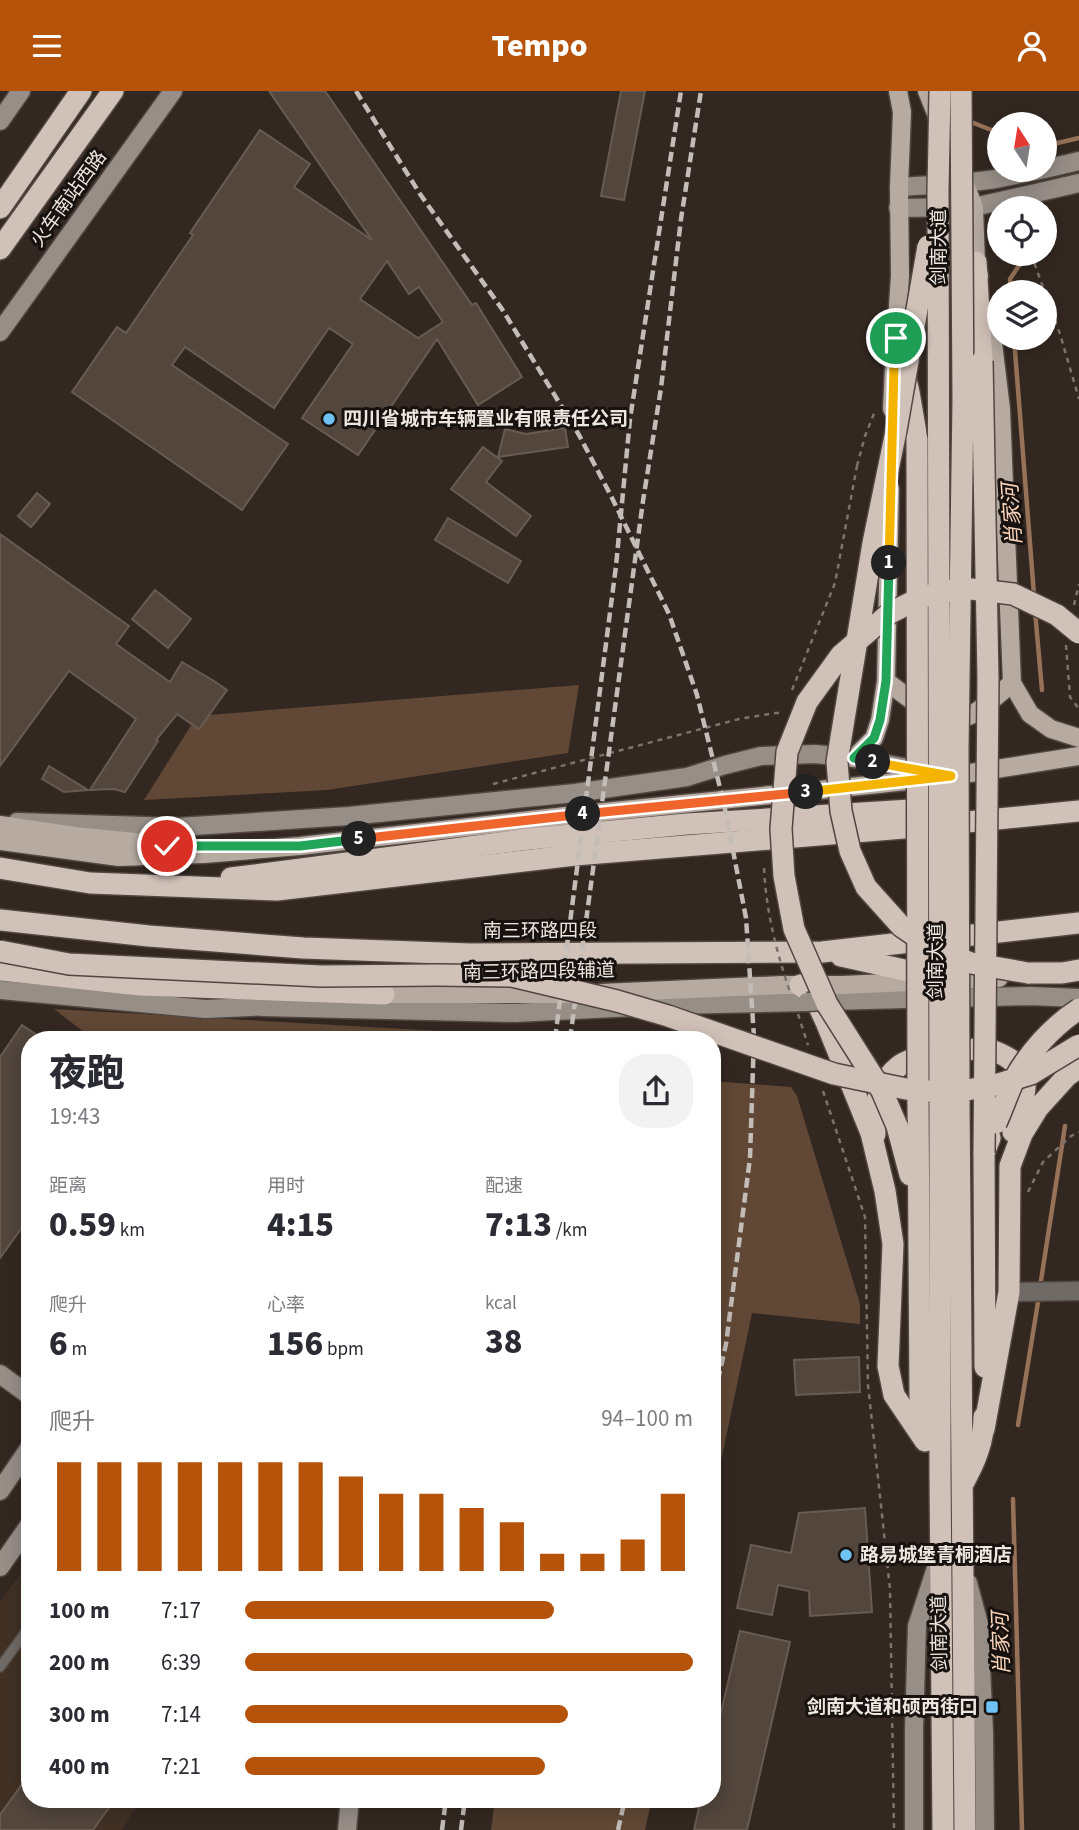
<!DOCTYPE html>
<html lang="zh">
<head>
<meta charset="utf-8">
<style>
	body { margin:0; font-family:"Source Sans 3","Noto Sans SC",sans-serif; background:#f2f2f3; color:#2b2b33; height:100vh; display:flex; flex-direction:column; font-size:26px; white-space:nowrap }
	* { box-sizing:border-box; margin:0 }
	p { font-size:23px; color:#7c7c81 }
	.icon { flex:none; width:38px; height:38px; fill:none; stroke:currentColor; stroke-width:2; stroke-linecap:round; stroke-linejoin:round }
	.map { position:relative; flex:1; overflow:hidden }
	.drawer { position:absolute; left:21px; top:940px; width:700px; height:777px; display:flex; flex-direction:column; background:#fff; border-radius:28px; box-shadow:0 4px 18px #0003 }
	.drawer>* { flex:none }
	.needle { width:46px; rotate:348deg }
	.buttons { position:absolute; left:987px; top:21px; display:grid; gap:14px }
	.buttons a { display:grid; place-items:center; width:70px; height:70px; border-radius:50%; background:#fff; box-shadow:0 4px 18px #0003; font-size:35px }
	.pin { position:absolute; display:grid; place-items:center; width:60px; height:60px; color:#fff; margin:-30px; border:4px solid #fff; border-radius:50%; box-shadow:0 2px 7px #0007 }
	.km { position:absolute; width:35px; height:35px; margin:-18px; border-radius:50%; background:#222; color:#fff; font-size:19px; line-height:35px; text-align:center }
	.round { display:grid; place-items:center; flex:none; width:74px; height:74px; border-radius:28px; background:#f2f2f3 }
	.overview { display:flex; align-items:center; justify-content:space-between; height:119px; padding:0 28px }
	h1 { font-size:38px; font-weight:800; line-height:52px }
	.metrics { display:grid; grid-template-columns:repeat(3,1fr); gap:10px; height:119px; padding:7px 28px }
	.metrics div { display:grid; align-content:center }
	.metrics b { font-size:35px; font-weight:800 }
	.metrics small { font-size:19px; font-weight:400 }
	.metrics p { font-size:19px }
	.chart { height:196px; padding:14px 28px }
	.chart p { display:flex; justify-content:space-between }
	.chart svg { width:100%; height:126px; margin-top:7px; stroke:#b45309; stroke-width:6 }
	ul { padding:0 28px; list-style:none; font-size:23px }
	li { display:grid; grid-template-columns:112px 84px 1fr; align-items:center; height:52px }
	li i { height:18px; border-radius:9px; background:#b45309 }
	header { display:flex; justify-content:space-between; align-items:center; height:91px; padding:0 28px; background:#b45309; color:#fff; font-size:32px; font-weight:800 }
	.map>svg:first-child { display:block }
	.built { fill:#413125 }
	.green { fill:#614836 }
	.lines { fill:none; stroke-linecap:round; stroke-linejoin:round }
	.stream { stroke:#977258; stroke-width:4.5 }
	.building { fill:#52463d; stroke:#685b52; stroke-width:2; fill-rule:evenodd }
	.lane-casing { stroke:#514640; stroke-width:12 }
	.street-casing { stroke:#514640; stroke-width:21 }
	.secondary-casing { stroke:#514640; stroke-width:21 }
	.primary-casing { stroke:#514640; stroke-width:21 }
	.highway-casing { stroke:#514640; stroke-width:24 }
	.path { stroke:#7c736d; stroke-width:2.5; stroke-dasharray:5 5; stroke-linecap:butt }
	.lane { stroke:#706a66; stroke-width:9 }
	.street { stroke:#706a66; stroke-width:18 }
	.secondary { stroke:#978e88; stroke-width:18 }
	.primary { stroke:#b6aaa1; stroke-width:18 }
	.highway { stroke:#d1c2b9; stroke-width:21 }
	.rail { stroke:#c4bcb7; stroke-width:4.5; stroke-dasharray:10 5; stroke-linecap:butt }
	.secondary-bridge-casing { stroke:#514640; stroke-width:21; stroke-linecap:butt }
	.highway-bridge-casing { stroke:#514640; stroke-width:24; stroke-linecap:butt }
	.path-bridge { stroke:#7c736d; stroke-width:2.5; stroke-dasharray:5 5; stroke-linecap:butt }
	.secondary-bridge { stroke:#978e88; stroke-width:18 }
	.highway-bridge { stroke:#d1c2b9; stroke-width:21 }
	.split-1-casing { stroke:#fff; stroke-width:14 }
	.split-2-casing { stroke:#fff; stroke-width:14 }
	.split-3-casing { stroke:#fff; stroke-width:14 }
	.split-4-casing { stroke:#fff; stroke-width:14 }
	.split-5-casing { stroke:#fff; stroke-width:14 }
	.split-6-casing { stroke:#fff; stroke-width:14 }
	.split-1 { stroke:#f5b400; stroke-width:9 }
	.split-2 { stroke:#22a559; stroke-width:9 }
	.split-3 { stroke:#f5b400; stroke-width:9 }
	.split-4 { stroke:#f0652b; stroke-width:9 }
	.split-5 { stroke:#f0652b; stroke-width:9 }
	.split-6 { stroke:#22a559; stroke-width:9 }
	.poi-dot { fill:#6fc2f4; stroke:#17120f; stroke-width:2.5 }
	.labels { text-anchor:middle; dominant-baseline:central; stroke-width:6; stroke-linejoin:round; paint-order:stroke }
	.street-label { font-size:19px; fill:#ece5e0; stroke:#17120f }
	.poi-label { font-size:19px; font-weight:bold; fill:#ece5e0; stroke:#17120f; text-anchor:start }
	.water-label { font-size:21px; font-style:italic; fill:#f9d4ba; stroke:#17120f }
</style>
</head>
<body>
<header><svg class="icon" aria-label="menu" viewBox="0 0 24 24"><path d="M4 6h16M4 12h16M4 18h16"/></svg>Tempo<svg class="icon" aria-label="person" viewBox="0 0 24 24"><circle cx="12" cy="8" r="4"/><path d="M4 21q1-7 8-7t8 7"/></svg></header>
<div class="map">
<svg width="1079" height="1739" viewBox="0 0 1079 1739">
	<rect width="100%" height="100%" fill="#332821"/>
	<!-- built -->
	<polygon class="built" points="30,1470 30,1708 142,1708 121,1739 0,1739 0,1511"/>
	<!-- green -->
	<g class="green">
		<polygon points="579,594 568,662 327,699 144,709 197,625"/>
		<polygon points="54,918 527,945 526,948 93,948"/>
		<polygon points="712,990 791,996 797,1005 860,1213 860,1233 752,1222 712,1413"/>
		<polygon points="495,1708 652,1708 645,1739 491,1739"/>
	</g>
	<g class="lines">
		<!-- stream -->
		<g class="stream">
			<polyline points="966,29 999,42"/>
			<polyline points="1045,55 1079,47"/>
			<polyline points="1045,132 1046,138 1045,142"/>
			<polyline points="1011,201 1010,188 1018,176 1030,163"/>
			<polyline points="1014,247 1034,504"/>
			<polyline points="1035,520 1042,599"/>
			<polyline points="1040,1196 1065,1035"/>
			<polyline points="1018,1334 1039,1205"/>
			<polyline points="1013,1408 1022,1739"/>
		</g>
	</g>
	<!-- building -->
	<g class="building">
		<path d="M269 0H325L472 214 476 212 522 286 478 314 437 248 358 364 302 327 353 253 329 237 274 317 185 256 172 274 288 353 242 419 72 301 117 236 126 242 193 144 190 142 260 39 310 73 294 96 372 149ZM387 170 409 203 419 196 443 231 418 247 360 208Z"/>
		<polygon points="621,0 645,0 624,109 601,105"/>
		<polygon points="565,337 568,356 498,366 505,338 526,343"/>
		<polygon points="483,356 502,370 486,391 531,425 516,445 451,398"/>
		<polygon points="37,402 50,413 31,436 18,425"/>
		<polygon points="448,427 521,470 508,492 435,449"/>
		<polygon points="0,443 129,535 116,553 170,591 182,571 214,590 227,599 199,638 177,623 156,649 158,650 125,701 114,698 90,699 136,628 69,580 0,675"/>
		<polygon points="155,499 191,528 168,557 132,528"/>
		<polygon points="49,675 88,699 64,701 42,688"/>
		<polygon points="22,934 43,948 30,948 30,1145 21,1138 0,1167 0,966"/>
		<polygon points="859,1266 860,1301 796,1304 794,1269"/>
		<polygon points="865,1417 872,1521 810,1525 809,1500 778,1494 772,1524 737,1517 751,1454 791,1462 799,1422"/>
		<polygon points="740,1540 790,1551 747,1739 694,1739 701,1708 712,1708 712,1660"/>
		<polygon points="30,1682 30,1708 115,1708 93,1739 0,1739 0,1724"/>
	</g>
	<g class="lines">
		<!-- lane casing -->
		<g class="lane-casing">
			<polyline id="lane" points="0,1576 30,1535"/>
		</g>
		<!-- street casing -->
		<g class="street-casing">
			<polyline id="street" points="1009,1201 1079,1200"/>
		</g>
		<!-- secondary casing -->
		<g class="secondary-casing">
			<g id="secondary">
				<polyline points="0,30 21,0"/>
				<polyline points="1045,78 1079,70"/>
				<polyline points="899,96 964,92 996,88 1040,79"/>
				<polyline points="898,117 974,116 1079,92"/>
				<polyline points="0,241 173,0"/>
				<polyline points="17,731 178,736 349,725 575,702 687,686 725,674 761,665 815,663 854,667 930,681"/>
				<polyline points="0,899 205,918 272,915"/>
				<polyline points="826,910 1030,905 1079,907"/>
				<polyline points="262,916 515,922 674,914 807,911"/>
				<polyline points="0,1283 30,1305"/>
				<polyline points="0,1400 30,1356"/>
				<polyline points="0,1476 30,1433"/>
				<polyline points="968,1492 979,1533 984,1641 985,1739"/>
				<polyline points="347,1739 350,1708"/>
				<polyline points="914,1739 914,1639 917,1535 938,1471"/>
			</g>
		</g>
		<!-- primary casing -->
		<g class="primary-casing">
			<g id="primary">
				<polyline points="927,0 974,116 976,171 979,185"/>
				<polyline points="986,219 993,252 1001,318 1012,592 1030,623 1051,638 1079,647"/>
				<polyline points="892,318 894,275 900,185 899,96 902,21 898,0"/>
				<path d="M886 590C908 606 944 640 973 623 987 614 1000 602 1012 592"/>
				<polyline points="854,667 874,647 880,629 886,590 890,398"/>
				<polyline points="0,734 75,745 174,755"/>
				<polyline points="0,750 119,766 204,763 300,755 574,724 879,693 951,685 1079,665"/>
				<polyline points="601,902 782,894 843,894 999,887"/>
				<polyline points="384,903 569,903"/>
			</g>
		</g>
		<!-- highway casing -->
		<g class="highway-casing">
			<g id="highway">
				<polyline points="0,117 81,0"/>
				<polyline points="0,158 113,0"/>
				<polyline points="976,171 982,270"/>
				<polyline points="896,247 909,301 917,348"/>
				<polyline points="0,777 90,792 277,799 575,764 916,736 1079,720"/>
				<polyline points="231,787 529,748 687,733 958,716"/>
				<polyline points="0,829 149,845 303,857 470,863 822,861 1079,832"/>
				<polyline points="841,865 936,886"/>
				<polyline points="0,879 140,894 384,903"/>
				<polyline points="1028,882 1062,882 1079,879"/>
				<polyline points="800,894 813,903 826,931 871,1042 885,1100 893,1153 888,1275 894,1304 925,1350"/>
				<polyline points="918,1011 920,1305 923,1345"/>
				<polyline points="959,1011 965,1739"/>
				<polyline points="940,1012 940,1380 943,1739"/>
				<polyline points="897,1035 910,1084"/>
				<path d="M875 1043C873 1017 878 992 899 975 914 963 970 956 989 959 1001 961 1019 972 1024 983 1029 996 1018 1029 1013 1041"/>
				<polyline points="985,1276 984,1062 990,1047"/>
				<polyline points="984,1338 1009,1201 1010,1075 1022,1043 1038,1017 1067,985 1079,976"/>
				<path d="M964 1391C975 1371 984 1350 984 1326"/>
			</g>
		</g>
		<!-- path -->
		<g class="path">
			<polyline points="1031,163 1060,243 1079,308"/>
			<polyline points="857,375 865,345 875,320"/>
			<polyline points="1074,514 1079,493"/>
			<polyline points="1066,554 1070,606 1079,618"/>
			<polyline points="493,693 739,628 775,622 782,622"/>
			<polyline points="823,1000 865,1126 868,1294 890,1498 894,1739"/>
			<polyline points="1028,1101 1043,1071 1071,1045 1079,1041"/>
		</g>
		<!-- lane -->
		<use href="#lane" class="lane"/>
		<!-- street -->
		<use href="#street" class="street"/>
		<!-- secondary -->
		<use href="#secondary" class="secondary"/>
		<!-- primary -->
		<use href="#primary" class="primary"/>
		<!-- highway -->
		<use href="#highway" class="highway"/>
		<!-- rail -->
		<g class="rail">
			<polyline points="356,0 420,103 502,218 579,344 610,403 669,523 697,604 724,713 746,827 754,946 750,1067 726,1253 712,1316"/>
			<polyline points="555,948 616,475 630,328 681,0"/>
			<polyline points="570,948 643,410 661,297 681,128 701,0"/>
			<polyline points="442,1739 446,1708"/>
			<polyline points="461,1739 465,1708"/>
			<polyline points="618,1739 625,1708"/>
		</g>
		<!-- secondary-bridge casing -->
		<g class="secondary-bridge-casing">
			<polyline id="secondary-bridge" points="807,911 826,910"/>
		</g>
		<!-- highway-bridge casing -->
		<g class="highway-bridge-casing">
			<g id="highway-bridge">
				<polyline points="928,155 895,345 873,452 837,671 841,720 850,760 866,796 901,835 933,857 971,872 1028,882"/>
				<polyline points="982,270 988,587 984,1062"/>
				<polyline points="917,348 918,1011"/>
				<polyline points="0,860 69,873 321,885 438,884 512,885 617,910 668,925 834,983 906,998 950,1002 995,994 1031,983 1079,954"/>
				<polyline points="959,1011 958,658 963,309 961,0"/>
				<polyline points="940,1012 938,98 940,0"/>
				<path d="M996 1032C1002 1019 1007 1004 1013 991 1027 963 1053 935 1079 918"/>
				<polyline points="897,1035 882,1000 827,913 794,838 784,785 781,738 787,661 807,611 841,564 890,522 922,506 952,499 971,498 1013,503 1057,524 1079,542"/>
			</g>
		</g>
		<!-- path-bridge -->
		<g class="path-bridge">
			<polyline points="792,599 835,492 857,375"/>
			<path d="M764 777C766 821 777 863 791 904"/>
			<polyline points="798,923 808,954"/>
		</g>
		<!-- secondary-bridge -->
		<use href="#secondary-bridge" class="secondary-bridge"/>
		<!-- highway-bridge -->
		<use href="#highway-bridge" class="highway-bridge"/>
	</g>
	<g class="lines">
		<!-- split-1 casing -->
		<g class="split-1-casing">
			<polyline id="split-1" points="889,472 894,275 896,247"/>
		</g>
		<!-- split-2 casing -->
		<g class="split-2-casing">
			<polyline id="split-2" points="873,671 854,667 874,647 880,629 886,590 889,472"/>
		</g>
		<!-- split-3 casing -->
		<g class="split-3-casing">
			<polyline id="split-3" points="806,701 951,685 873,671"/>
		</g>
		<!-- split-4 casing -->
		<g class="split-4-casing">
			<polyline id="split-4" points="583,723 806,701"/>
		</g>
		<!-- split-5 casing -->
		<g class="split-5-casing">
			<polyline id="split-5" points="359,748 583,723"/>
		</g>
		<!-- split-6 casing -->
		<g class="split-6-casing">
			<polyline id="split-6" points="167,755 300,755 359,748"/>
		</g>
		<!-- split-1 -->
		<use href="#split-1" class="split-1"/>
		<!-- split-2 -->
		<use href="#split-2" class="split-2"/>
		<!-- split-3 -->
		<use href="#split-3" class="split-3"/>
		<!-- split-4 -->
		<use href="#split-4" class="split-4"/>
		<!-- split-5 -->
		<use href="#split-5" class="split-5"/>
		<!-- split-6 -->
		<use href="#split-6" class="split-6"/>
	</g>
	<!-- markers -->
	<g class="poi-dot">
		<circle cx="329" cy="328" r="7"/>
		<circle cx="846" cy="1464" r="7"/>
		<rect x="985" y="1609" width="14" height="14" rx="3.5"/>
	</g>
	<g class="labels">
		<!-- street labels -->
		<g class="street-label">
			<text transform="translate(69 108) rotate(-54)">火车南站西路</text>
			<text transform="translate(939 156) rotate(-90)">剑南大道</text>
			<text x="540" y="840">南三环路四段</text>
			<text transform="translate(936 870) rotate(-90)">剑南大道</text>
			<text transform="translate(539 881) rotate(-1)">南三环路四段辅道</text>
			<text transform="translate(940 1542) rotate(-91)">剑南大道</text>
		</g>
		<!-- poi labels -->
		<g class="poi-label">
			<text x="343" y="328">四川省城市车辆置业有限责任公司</text>
			<text x="860" y="1464">路易城堡青桐酒店</text>
			<text x="978" y="1616" text-anchor="end">剑南大道和硕西街口</text>
		</g>
		<!-- water labels -->
		<g class="water-label">
			<text transform="translate(1012 424) rotate(-94)">肖家河</text>
			<text transform="translate(1001 1553) rotate(-92)">肖家河</text>
		</g>
	</g>
</svg>
<div class="buttons">
<a><svg class="needle" viewBox="-14 -14 28 28"><path d="M0-13l5 13h-10z" fill="#e53935"/><path d="M0 13l5-13h-10z" fill="#7c7c81"/></svg></a>
<a><svg class="icon" aria-label="locate" viewBox="0 0 24 24"><circle cx="12" cy="12" r="6"/><path d="M12 2v4M12 18v4M2 12h4M18 12h4"/></svg></a>
<a><svg class="icon" aria-label="layers" viewBox="0 0 24 24"><path d="M12 4l9 5-9 5-9-5zM3 14l9 5 9-5"/></svg></a>
</div>
<div class="pin" style="left:896px;top:247px;background:#1e9e55"><svg class="icon" aria-label="arrive" viewBox="0 0 24 24"><path d="M6 21V4h12l-3 4 3 4H6"/></svg></div>
<div class="pin" style="left:167px;top:755px;background:#d93025"><svg class="icon" aria-label="check" viewBox="0 0 24 24"><path d="M5 12l5 5 9-10"/></svg></div>
<b class="km" style="left:889px;top:472px">1</b>
<b class="km" style="left:873px;top:671px">2</b>
<b class="km" style="left:806px;top:701px">3</b>
<b class="km" style="left:583px;top:723px">4</b>
<b class="km" style="left:359px;top:748px">5</b>
<section class="drawer">
<div class="overview"><div><h1>夜跑</h1><p>19:43</p></div><a class="round"><svg class="icon" aria-label="share" viewBox="0 0 24 24"><path d="M12 15V3M7 8l5-5 5 5M5 13v7h14v-7"/></svg></a></div>
<div class="metrics">
<div><p>距离</p><b>0.59<small> km</small></b></div>
<div><p>用时</p><b>4:15</b></div>
<div><p>配速</p><b>7:13<small> /km</small></b></div>
</div>
<div class="metrics">
<div><p>爬升</p><b>6<small> m</small></b></div>
<div><p>心率</p><b>156<small> bpm</small></b></div>
<div><p>kcal</p><b>38</b></div>
</div>
<div class="chart"><p><span>爬升</span>94–100 m</p>
<svg viewBox="0 0 160 44" preserveAspectRatio="none"><path d="M5 44V6M15 44V6M25 44V6M35 44V6M45 44V6M55 44V6M65 44V6M75 44V11M85 44V17M95 44V17M105 44V22M115 44V27M125 44V38M135 44V38M145 44V33M155 44V17"/></svg>
</div>
<ul>
<li><b>100 m</b>7:17<i style="width:69%"></i></li>
<li><b>200 m</b>6:39<i style="width:100%"></i></li>
<li><b>300 m</b>7:14<i style="width:72%"></i></li>
<li><b>400 m</b>7:21<i style="width:67%"></i></li>
</ul>
</section>
</div>
</body>
</html>
